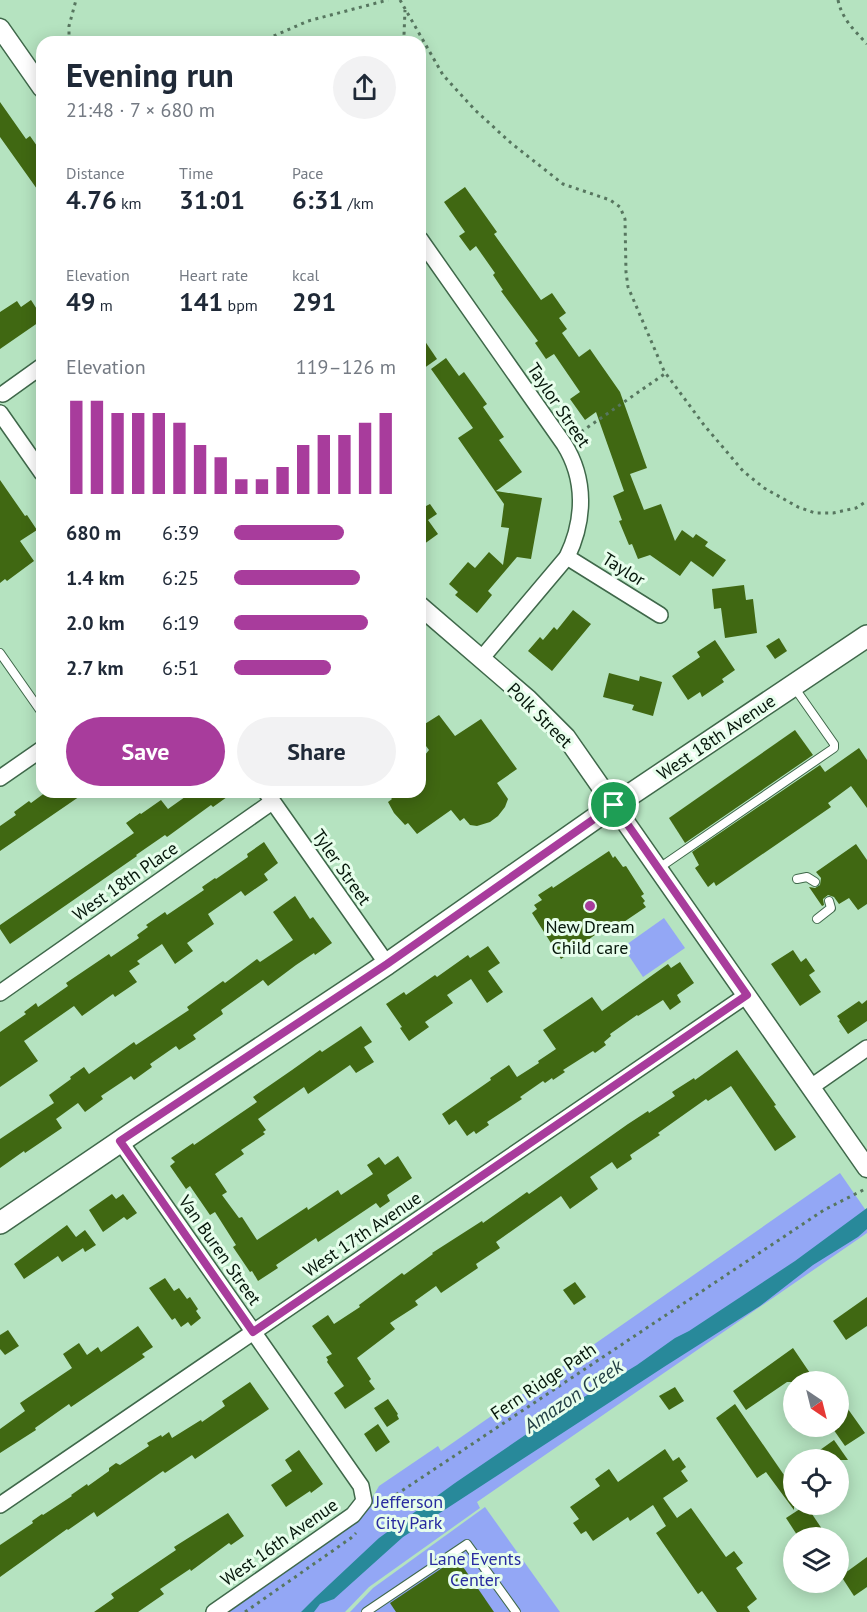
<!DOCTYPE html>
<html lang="en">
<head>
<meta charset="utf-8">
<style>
	body { margin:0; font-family:"PT Sans",sans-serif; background:#f2f2f3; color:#1f2937; height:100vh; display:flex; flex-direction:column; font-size:22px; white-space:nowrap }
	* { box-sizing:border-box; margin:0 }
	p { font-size:20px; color:#747a83 }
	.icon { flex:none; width:33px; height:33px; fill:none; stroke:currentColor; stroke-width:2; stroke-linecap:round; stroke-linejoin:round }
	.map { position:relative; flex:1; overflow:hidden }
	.drawer { position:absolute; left:36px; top:36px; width:390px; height:762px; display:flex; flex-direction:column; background:#fff; border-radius:18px; box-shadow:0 3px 15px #0003 }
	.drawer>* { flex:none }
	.needle { width:39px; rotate:145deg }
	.fabs { position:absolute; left:783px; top:1371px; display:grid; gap:12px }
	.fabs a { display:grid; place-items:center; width:66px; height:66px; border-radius:50%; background:#fff; box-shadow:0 3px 15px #0003; font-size:30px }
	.pin { position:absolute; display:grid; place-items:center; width:51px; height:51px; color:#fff; margin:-26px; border:3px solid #fff; border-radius:50%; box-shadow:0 2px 6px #0007 }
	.round { display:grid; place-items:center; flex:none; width:63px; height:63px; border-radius:32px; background:#f2f2f3 }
	.headline { display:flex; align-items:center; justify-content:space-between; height:102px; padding:0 30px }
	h1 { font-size:33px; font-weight:600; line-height:45px }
	.figures { display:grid; grid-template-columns:repeat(3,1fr); gap:9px; height:102px; padding:6px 30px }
	.figures div { display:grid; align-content:center }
	.figures b { font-size:26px; font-weight:600 }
	.figures small { font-size:16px; font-weight:400 }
	.figures p { font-size:16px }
	.chart { height:168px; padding:12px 30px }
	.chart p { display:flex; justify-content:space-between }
	.chart svg { width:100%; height:108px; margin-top:6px; stroke:#a83c9c; stroke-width:6 }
	.button { display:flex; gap:12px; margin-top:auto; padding:12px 30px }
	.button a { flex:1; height:69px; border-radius:36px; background:#a83c9c; color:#fff; font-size:24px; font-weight:600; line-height:69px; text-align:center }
	.button a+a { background:#f2f2f3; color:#1f2937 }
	ul { padding:0 30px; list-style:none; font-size:20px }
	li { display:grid; grid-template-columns:96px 72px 1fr; align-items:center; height:45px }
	li i { height:15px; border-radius:8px; background:#a83c9c }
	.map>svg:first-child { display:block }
	.green { fill:#93a7f5 }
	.water { fill:#28899a }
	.building { fill:#406812 }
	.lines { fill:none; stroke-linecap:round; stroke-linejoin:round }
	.service-casing { stroke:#3f684a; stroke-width:10 }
	.minor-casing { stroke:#3f684a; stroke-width:18 }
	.tertiary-casing { stroke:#3f684a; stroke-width:21 }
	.secondary-casing { stroke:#3f684a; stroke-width:24 }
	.path { stroke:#57765f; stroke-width:3; stroke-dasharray:3 4.5; stroke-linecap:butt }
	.service { stroke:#fff; stroke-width:8 }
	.minor { stroke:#fff; stroke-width:15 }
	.tertiary { stroke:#fff; stroke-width:18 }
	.secondary { stroke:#fff; stroke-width:21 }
	.route-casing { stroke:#fff; stroke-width:12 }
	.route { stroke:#a83c9c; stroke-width:8 }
	.poi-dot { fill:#a83c9c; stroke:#e7feec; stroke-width:2 }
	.labels { text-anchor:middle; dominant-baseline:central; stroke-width:6; stroke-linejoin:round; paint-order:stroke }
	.street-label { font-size:18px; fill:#06170b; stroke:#e7feec }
	.poi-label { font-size:18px; fill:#06170b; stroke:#e7feec }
	.park-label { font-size:18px; fill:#282c9f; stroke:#e7feec }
	.water-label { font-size:20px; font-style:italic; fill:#244146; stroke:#e7feec }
</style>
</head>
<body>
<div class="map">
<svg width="867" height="1612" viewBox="0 0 867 1612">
	<rect width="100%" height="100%" fill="#b5e3c0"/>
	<!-- green -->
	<g class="green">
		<polygon points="664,918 685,948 643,977 623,947"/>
		<polygon points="840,1173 867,1212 867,1233 477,1502 480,1508 369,1587 345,1612 224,1612 362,1516 379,1486 438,1446 441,1451"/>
		<polygon points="485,1507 560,1612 350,1612 373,1588"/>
	</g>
	<!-- water -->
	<polygon class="water" points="867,1208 867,1229 858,1237 813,1265 760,1306 667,1365 403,1537 334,1599 320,1604 314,1612 301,1612 315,1598 379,1538 455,1483 556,1414 637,1365 675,1338 689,1331 795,1261"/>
	<!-- building -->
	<g class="building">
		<polygon points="0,102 26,139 30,136 42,153 42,196 0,137"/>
		<polygon points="465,187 497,232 494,234 541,300 552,293 566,313 559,318 567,329 562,333 579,357 590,349 620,392 647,468 630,474 644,510 661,504 675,541 682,530 693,538 696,534 708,542 705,546 726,560 713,577 691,561 680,576 650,555 638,559 632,544 629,545 619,521 622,520 613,496 624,491 596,412 585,420 570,399 580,392 554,354 546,359 535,343 538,341 501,291 503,290 493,275 495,273 476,246 470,251 459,236 465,232 444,202"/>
		<polygon points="31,300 42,317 42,320 0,349 0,312 17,301 21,307"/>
		<polygon points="420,334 437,359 420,371"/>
		<polygon points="446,358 459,376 464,372 487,404 483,407 504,437 499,440 522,472 496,491 542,498 531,559 517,557 488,591 492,595 477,613 455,595 458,592 449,584 468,562 475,568 489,552 503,565 509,528 501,527 504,504 458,438 473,428 431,369"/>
		<polygon points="0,480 25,516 27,515 37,530 20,541 34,561 7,581 5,579 0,583"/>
		<polygon points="430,504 437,514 428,520 438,534 420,547 420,509"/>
		<polygon points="744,585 746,600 753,599 757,633 725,638 721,608 714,609 712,589"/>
		<polygon points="573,610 591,624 552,671 528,651 540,637 543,640 554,627 557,630"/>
		<polygon points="779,638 787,651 775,659 766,646"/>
		<polygon points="715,640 735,670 722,679 724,682 702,697 700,692 688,700 672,676 700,657 697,652"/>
		<polygon points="609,673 639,681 640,676 662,682 653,716 632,710 634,705 603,697"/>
		<polygon points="439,715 455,736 481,719 517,769 497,783 508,799 505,807 498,816 490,822 477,826 470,825 464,818 460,821 451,810 417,834 408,823 405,825 394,813 388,802 392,799 386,792 420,792 420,761 429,750 420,738 420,727"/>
		<polygon points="795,730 813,755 685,843 669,818"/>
		<polygon points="859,748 867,760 867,808 851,786 828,803 831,807 716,886 714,882 708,887 695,868 699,865 692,852 820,765 825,772"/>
		<polygon points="46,792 86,792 0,851 0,826 16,815 14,812 29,801 31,803"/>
		<polygon points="192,792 234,792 213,807 211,805 167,837 165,835 136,855 137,856 10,944 0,929 0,925 134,833 126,823 140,813 141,814 161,800 168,809"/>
		<polygon points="264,842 278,863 264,874 268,880 245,896 241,891 208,914 214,924 187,943 193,951 175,964 162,944 137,961 140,964 129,971 137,982 115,997 113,994 82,1016 74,1006 24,1041 38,1061 0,1087 0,1032 26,1014 24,1012 36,1003 38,1007 68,986 66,983 109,954 111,957 139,938 137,935 148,927 146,925 165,912 167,915 204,890 202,887 215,878 216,879 248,857 247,854"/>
		<polygon points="856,844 867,860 867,904 858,910 849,898 839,904 834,897 828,895 823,899 824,905 822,906 809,887 815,888 820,885 821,878 816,872"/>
		<polygon points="609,851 613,858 615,856 623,867 626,866 644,894 641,896 645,901 643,903 646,907 612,930 609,925 561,959 532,913 537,909 534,905 542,900 538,895 552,886 553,888"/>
		<polygon points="295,896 310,919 313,917 332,943 315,955 314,953 296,965 268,986 263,980 221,1010 223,1014 193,1035 196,1039 179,1050 176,1046 150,1064 152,1067 134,1080 131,1076 101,1096 103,1099 85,1112 78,1103 56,1119 62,1128 25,1153 24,1151 0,1168 0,1139 54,1103 49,1095 71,1079 70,1077 84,1067 89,1074 134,1042 136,1045 189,1010 187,1007 223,981 225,983 257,959 260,962 293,940 273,912"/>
		<polygon points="488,946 500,963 488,971 503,992 487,1003 471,979 447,995 453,1003 425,1022 429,1027 409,1041 400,1028 402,1027 386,1004 404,992 406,995 435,975 437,977 468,955 470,958"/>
		<polygon points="793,950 801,962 806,958 815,971 809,975 821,992 800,1006 771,964"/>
		<polygon points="680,962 694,983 677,995 681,1002 670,1010 663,1000 638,1016 637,1015 610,1034 611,1036 604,1042 606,1045 595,1053 593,1051 563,1070 565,1072 553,1080 552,1078 545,1083 543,1081 520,1097 522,1099 487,1122 489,1125 476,1134 474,1131 467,1136 456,1120 449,1125 442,1114 491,1080 490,1078 509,1065 517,1077 539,1063 538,1061 556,1049 543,1030 592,997 602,1011 668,964 671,968"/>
		<polygon points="867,1000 867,1021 848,1034 839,1021 840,1020 837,1016 859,1001 862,1004"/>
		<polygon points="361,1026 372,1042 364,1047 374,1062 356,1073 350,1065 308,1094 304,1087 258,1119 266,1130 263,1132 265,1134 241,1150 244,1154 215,1174 227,1192 222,1195 239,1218 242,1217 257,1240 307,1207 308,1210 338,1190 341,1195 373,1174 367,1165 379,1157 385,1165 398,1156 412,1178 387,1195 390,1201 380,1208 376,1203 318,1242 316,1238 276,1265 278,1268 258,1281 252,1271 250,1272 233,1247 236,1245 215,1212 210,1215 190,1186 186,1189 170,1166 175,1162 171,1158 193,1143 194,1145 257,1102 253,1097 292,1070 320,1050 322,1052"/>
		<polygon points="737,1050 776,1105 774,1106 796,1137 775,1151 731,1086 708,1101 706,1099 658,1133 660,1135 630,1155 632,1159 617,1169 612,1162 590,1177 598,1189 570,1209 561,1196 496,1242 500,1248 476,1264 478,1268 441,1293 436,1286 415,1301 418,1305 390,1323 395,1329 357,1358 371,1379 369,1381 375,1389 345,1409 334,1393 344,1386 327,1362 328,1360 326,1357 332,1354 312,1326 328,1315 334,1324 360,1307 359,1305 402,1273 404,1275 433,1254 432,1253 482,1221 483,1223 527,1192 529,1194 628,1124 648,1111 649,1113 675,1096 672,1092 694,1078 695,1080"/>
		<polygon points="112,1194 116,1199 123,1194 137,1213 127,1220 124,1217 103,1232 89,1210"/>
		<polygon points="67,1225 76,1237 85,1230 96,1245 85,1252 83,1248 62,1262 58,1256 24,1279 14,1264"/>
		<polygon points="165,1278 174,1291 179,1288 187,1299 190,1297 198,1309 196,1311 201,1318 191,1326 188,1322 181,1327 175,1318 172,1320 149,1288"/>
		<polygon points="575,1282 586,1297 574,1305 563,1290"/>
		<polygon points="867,1297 867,1326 846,1340 833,1321"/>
		<polygon points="138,1326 153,1347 142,1354 145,1357 71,1407 69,1404 35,1428 36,1430 0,1453 0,1429 25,1411 20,1403 72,1368 63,1354 79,1343 87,1355 98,1347 101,1352"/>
		<polygon points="8,1330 19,1346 5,1355 0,1349 0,1335"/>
		<polygon points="793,1348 816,1382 787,1382 746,1410 733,1391"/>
		<polygon points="250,1382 269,1409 195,1459 192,1455 165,1473 163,1471 97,1517 94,1512 68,1530 67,1529 0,1577 0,1545 33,1523 32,1521 42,1514 43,1515 72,1496 71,1495 87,1484 88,1486 109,1471 109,1468 116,1463 120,1465 149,1446 147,1443 161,1435 162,1437 169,1432 172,1438 201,1420 202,1422 225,1406 222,1401"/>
		<polygon points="675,1387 684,1401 669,1410 659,1396"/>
		<polygon points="838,1395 865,1433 845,1446 831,1426 838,1426"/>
		<polygon points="388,1399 398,1414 397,1415 399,1419 387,1427 374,1408"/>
		<polygon points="735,1404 784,1475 794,1469 794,1510 766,1472 757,1478 716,1418"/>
		<polygon points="378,1424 390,1442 376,1452 364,1434"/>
		<polygon points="834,1440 848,1460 806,1460"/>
		<polygon points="665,1449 673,1461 679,1457 686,1467 681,1471 688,1481 663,1498 677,1518 691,1508 726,1557 734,1551 743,1563 736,1568 757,1599 747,1607 750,1612 717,1612 702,1591 698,1594 656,1533 666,1526 653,1505 630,1521 628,1517 593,1541 586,1531 581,1534 573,1523 579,1519 570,1507 600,1486 595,1479 609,1469 618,1482"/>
		<polygon points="299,1450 323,1484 311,1493 310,1491 286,1507 271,1485 292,1471 285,1460"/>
		<polygon points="806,1505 828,1538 799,1538 786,1518"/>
		<polygon points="228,1513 244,1536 231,1545 229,1543 191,1571 190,1569 160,1589 164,1594 138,1612 94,1612 114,1598 111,1594 176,1550 174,1547"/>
		<polygon points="867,1557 867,1587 854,1596 841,1576"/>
		<polygon points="457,1558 494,1612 396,1612 390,1603"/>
	</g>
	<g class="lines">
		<!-- service casing -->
		<g class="service-casing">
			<g id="service">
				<polyline points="0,653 42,713"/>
				<polyline points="659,868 834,748 834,744 794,687"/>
				<polyline points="797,879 807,877 815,882"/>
				<polyline points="817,919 831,908 829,901"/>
				<polyline points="366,1612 467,1544 516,1612"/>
			</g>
		</g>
		<!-- minor casing -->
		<g class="minor-casing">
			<g id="minor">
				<path d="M420 239 564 444C586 479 585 520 567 557L481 659"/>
				<polyline points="3,394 42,366"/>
				<polyline points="0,413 42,473"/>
				<polyline points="567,557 660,615"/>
				<polyline points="0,778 42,749"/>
				<polyline points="266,792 387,964"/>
				<polyline points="0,993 272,802"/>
				<polyline points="811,1087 867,1048"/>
				<polyline points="120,1141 361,1486 364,1501 353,1515 214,1612"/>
				<polyline points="0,1505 747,995"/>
			</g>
		</g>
		<!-- tertiary casing -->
		<g class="tertiary-casing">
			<g id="tertiary">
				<polyline points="0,28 42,88"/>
				<polyline points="420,606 528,699 566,737 867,1168"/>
			</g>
		</g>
		<!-- secondary casing -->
		<g class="secondary-casing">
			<polyline id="secondary" points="0,1223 140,1128 387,964 597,817 867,636"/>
		</g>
		<!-- path -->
		<g class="path">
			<polyline points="400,0 443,75 475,110 511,143 563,184 610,200 620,207 625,219 626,272 628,287 664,371 704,425 743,471 764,488 798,507 815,513 833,513 856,508 867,501"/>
			<path d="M838 0C842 19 854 30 867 44"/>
			<polyline points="69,42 69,26 76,0"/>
			<polyline points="260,42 308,21 388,0"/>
			<polyline points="402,42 404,35 405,10"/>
			<polyline points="575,436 666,373"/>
			<polyline points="378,1508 382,1504 824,1210 867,1188"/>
			<polyline points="245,1612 351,1538 356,1533"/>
		</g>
		<!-- service -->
		<use href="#service" class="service"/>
		<!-- minor -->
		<use href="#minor" class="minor"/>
		<!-- tertiary -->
		<use href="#tertiary" class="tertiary"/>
		<!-- secondary -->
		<use href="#secondary" class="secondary"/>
	</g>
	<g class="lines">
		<!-- route casing -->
		<g class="route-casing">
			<polygon id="route" points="614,805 747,995 253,1332 120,1141 387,964"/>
		</g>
		<!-- route -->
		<use href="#route" class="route"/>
	</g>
	<!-- markers -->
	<circle class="poi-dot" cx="590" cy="906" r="6"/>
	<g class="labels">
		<!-- street labels -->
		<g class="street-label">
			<text transform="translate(559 405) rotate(56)">Taylor Street</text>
			<text transform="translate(624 569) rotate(32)">Taylor</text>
			<text transform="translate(540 715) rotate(45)">Polk Street</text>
			<text transform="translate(716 737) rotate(-34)">West 18th Avenue</text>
			<text transform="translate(342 867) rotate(55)">Tyler Street</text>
			<text transform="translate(125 881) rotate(-35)">West 18th Place</text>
			<text transform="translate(362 1234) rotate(-34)">West 17th Avenue</text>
			<text transform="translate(220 1250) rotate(55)">Van Buren Street</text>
			<text transform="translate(543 1381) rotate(-34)">Fern Ridge Path</text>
			<text transform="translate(279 1542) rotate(-35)">West 16th Avenue</text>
		</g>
		<!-- poi labels -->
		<g class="poi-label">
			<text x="590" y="926">New Dream<tspan x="590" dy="21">Child care</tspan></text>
		</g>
		<!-- park labels -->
		<g class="park-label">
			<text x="409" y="1501">Jefferson<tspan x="409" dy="21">City Park</tspan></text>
			<text x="475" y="1558">Lane Events<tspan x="475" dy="21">Center</tspan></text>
		</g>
		<!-- water labels -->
		<g class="water-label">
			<text transform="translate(573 1396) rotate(-34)">Amazon Creek</text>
		</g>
	</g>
</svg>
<div class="fabs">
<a><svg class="needle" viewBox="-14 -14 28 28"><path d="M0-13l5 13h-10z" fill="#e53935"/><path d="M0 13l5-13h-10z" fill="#747a83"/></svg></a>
<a><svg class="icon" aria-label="locate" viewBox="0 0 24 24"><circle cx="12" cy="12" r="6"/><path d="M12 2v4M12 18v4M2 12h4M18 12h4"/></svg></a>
<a><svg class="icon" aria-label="layers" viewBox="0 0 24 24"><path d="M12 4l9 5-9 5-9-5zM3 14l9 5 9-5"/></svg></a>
</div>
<div class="pin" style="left:614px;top:805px;background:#1e9e55"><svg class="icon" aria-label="arrive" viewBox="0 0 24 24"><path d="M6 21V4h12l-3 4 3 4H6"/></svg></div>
<section class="drawer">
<div class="headline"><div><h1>Evening run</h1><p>21:48 · 7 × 680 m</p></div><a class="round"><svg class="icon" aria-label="share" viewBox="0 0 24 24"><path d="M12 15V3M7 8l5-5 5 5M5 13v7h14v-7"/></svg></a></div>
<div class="figures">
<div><p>Distance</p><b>4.76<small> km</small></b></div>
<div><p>Time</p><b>31:01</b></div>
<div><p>Pace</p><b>6:31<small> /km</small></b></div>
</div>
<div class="figures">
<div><p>Elevation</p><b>49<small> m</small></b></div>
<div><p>Heart rate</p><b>141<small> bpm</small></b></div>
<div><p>kcal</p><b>291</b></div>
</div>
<div class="chart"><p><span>Elevation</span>119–126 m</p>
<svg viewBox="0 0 160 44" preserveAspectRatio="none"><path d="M5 44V6M15 44V6M25 44V11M35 44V11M45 44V11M55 44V15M65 44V24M75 44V29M85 44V38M95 44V38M105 44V33M115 44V24M125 44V20M135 44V20M145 44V15M155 44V11"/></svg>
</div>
<ul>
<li><b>680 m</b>6:39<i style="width:68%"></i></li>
<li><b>1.4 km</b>6:25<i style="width:78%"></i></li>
<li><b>2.0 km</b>6:19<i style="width:83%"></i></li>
<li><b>2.7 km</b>6:51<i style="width:60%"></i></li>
</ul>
<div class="button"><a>Save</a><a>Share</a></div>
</section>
</div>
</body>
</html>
